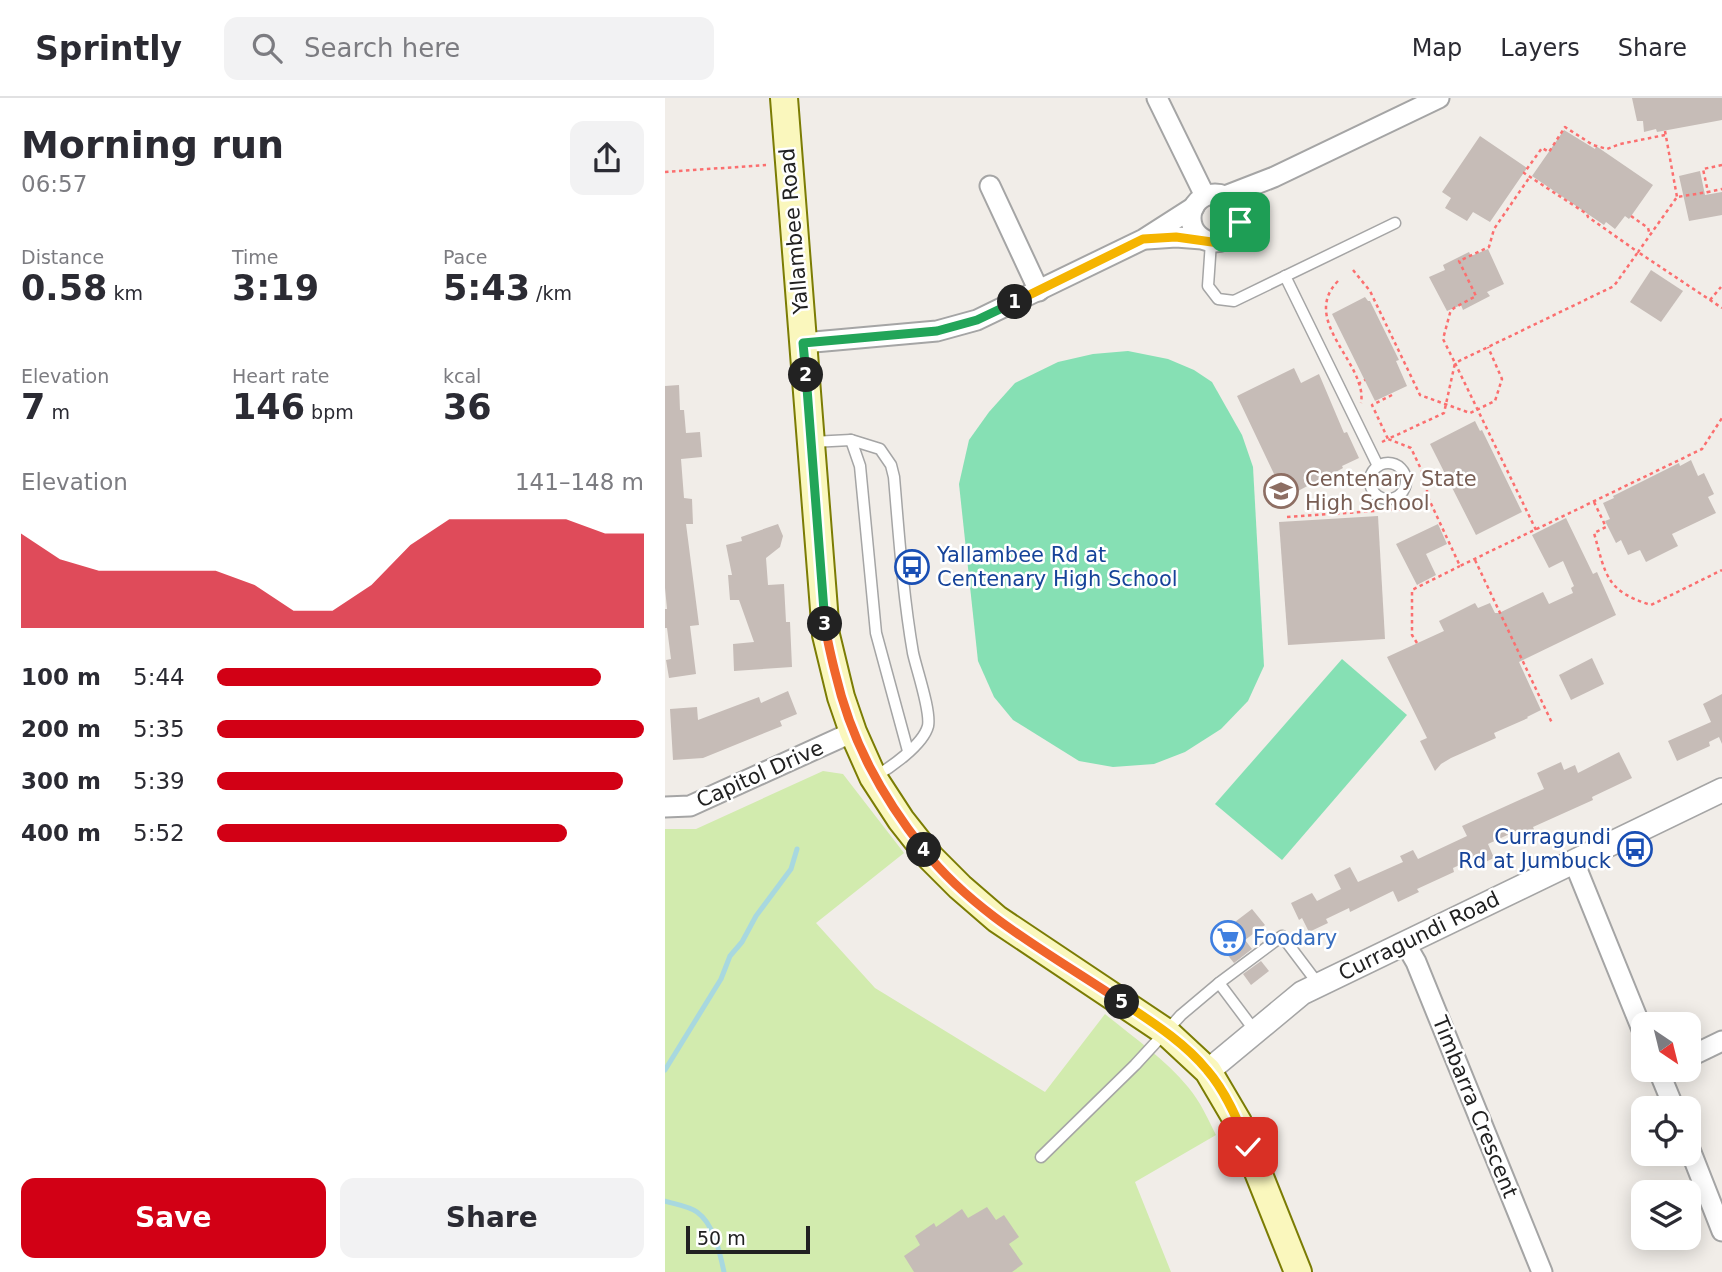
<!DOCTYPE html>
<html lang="en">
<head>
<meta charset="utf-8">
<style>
	body { margin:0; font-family:"DejaVu Sans",sans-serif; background:#f2f2f3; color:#2b2b33; height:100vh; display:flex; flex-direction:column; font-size:26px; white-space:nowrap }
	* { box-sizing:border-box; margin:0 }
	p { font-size:23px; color:#7c7c81 }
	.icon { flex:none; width:38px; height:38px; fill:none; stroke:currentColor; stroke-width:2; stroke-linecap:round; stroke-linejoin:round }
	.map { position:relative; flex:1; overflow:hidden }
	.drawer { display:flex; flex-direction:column; background:#fff; width:665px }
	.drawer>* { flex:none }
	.needle { width:46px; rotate:145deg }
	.controls { position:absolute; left:966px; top:914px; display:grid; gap:14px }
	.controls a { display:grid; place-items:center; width:70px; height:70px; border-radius:14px; background:#fff; box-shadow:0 4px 18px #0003; font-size:35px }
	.scale { position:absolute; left:21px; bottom:18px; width:124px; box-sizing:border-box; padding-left:7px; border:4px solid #212121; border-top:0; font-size:19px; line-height:24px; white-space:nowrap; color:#212121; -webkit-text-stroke:5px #fff; paint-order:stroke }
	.pin { position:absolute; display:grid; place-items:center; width:60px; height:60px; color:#fff; margin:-30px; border-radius:14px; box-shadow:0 4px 10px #0006 }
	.km { position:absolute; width:35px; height:35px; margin:-18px; border-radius:50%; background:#222; color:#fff; font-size:19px; line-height:35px; text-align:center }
	.round { display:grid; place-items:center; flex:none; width:74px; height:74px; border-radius:14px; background:#f2f2f3 }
	.headline { display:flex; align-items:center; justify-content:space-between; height:119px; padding:0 21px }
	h1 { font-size:38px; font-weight:700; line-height:52px }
	.metrics { display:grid; grid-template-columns:repeat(3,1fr); gap:10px; height:119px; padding:7px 21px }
	.metrics div { display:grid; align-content:center }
	.metrics b { font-size:35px; font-weight:700 }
	.metrics small { font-size:19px; font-weight:400 }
	.metrics p { font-size:19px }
	.chart { height:196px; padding:14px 21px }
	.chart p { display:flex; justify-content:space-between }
	.chart svg { width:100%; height:126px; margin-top:7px; fill:#d20015; opacity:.7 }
	.primary-button { display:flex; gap:14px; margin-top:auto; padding:14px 21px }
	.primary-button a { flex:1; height:80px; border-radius:14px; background:#d20015; color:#fff; font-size:28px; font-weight:700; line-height:80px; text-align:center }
	.primary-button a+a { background:#f2f2f3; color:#2b2b33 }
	ul { padding:0 21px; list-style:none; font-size:23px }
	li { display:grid; grid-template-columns:112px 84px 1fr; align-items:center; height:52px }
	li i { height:18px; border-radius:9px; background:#d20015 }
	header { display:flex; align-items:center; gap:42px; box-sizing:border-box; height:98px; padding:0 35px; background:#fff; border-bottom:2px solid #e1e1e2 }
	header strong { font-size:33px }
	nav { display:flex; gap:38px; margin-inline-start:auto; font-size:24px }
	.search { width:490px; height:63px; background:#f2f2f3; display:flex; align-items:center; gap:18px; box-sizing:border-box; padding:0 24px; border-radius:14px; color:#7c7c81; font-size:26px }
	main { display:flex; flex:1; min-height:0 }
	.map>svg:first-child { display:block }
	.grass { fill:#d2ebae }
	.pitch { fill:#86e0b4 }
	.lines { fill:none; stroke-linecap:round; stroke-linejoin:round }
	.stream { stroke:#a8d8df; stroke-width:5 }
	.building { fill:#c6bcb7 }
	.service-casing { stroke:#a5a5a5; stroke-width:13 }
	.minor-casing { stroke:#a5a5a5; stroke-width:23 }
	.tertiary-casing { stroke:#a5a5a5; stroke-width:26 }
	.secondary-casing { stroke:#7b7c04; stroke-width:30 }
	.path { stroke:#fb6f6f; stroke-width:2.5; stroke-dasharray:3.5 3.5; stroke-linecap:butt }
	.service { stroke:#fff; stroke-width:10 }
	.minor { stroke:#fff; stroke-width:19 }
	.tertiary { stroke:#fff; stroke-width:23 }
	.secondary { stroke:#faf7bd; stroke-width:26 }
	.split-1-casing { stroke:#fff; stroke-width:14 }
	.split-2-casing { stroke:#fff; stroke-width:14 }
	.split-3-casing { stroke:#fff; stroke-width:14 }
	.split-4-casing { stroke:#fff; stroke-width:14 }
	.split-5-casing { stroke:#fff; stroke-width:14 }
	.split-6-casing { stroke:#fff; stroke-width:14 }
	.split-1 { stroke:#f5b400; stroke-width:9 }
	.split-2 { stroke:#22a559; stroke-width:9 }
	.split-3 { stroke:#22a559; stroke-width:9 }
	.split-4 { stroke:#f0652b; stroke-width:9 }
	.split-5 { stroke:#f0652b; stroke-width:9 }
	.split-6 { stroke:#f5b400; stroke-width:9 }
	.labels { text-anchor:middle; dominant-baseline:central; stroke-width:5; stroke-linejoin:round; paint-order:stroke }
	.street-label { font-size:21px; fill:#212121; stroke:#fff }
	.education-label { font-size:21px; fill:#785e54; stroke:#fff; text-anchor:start }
	.transit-label { font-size:21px; fill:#164399; stroke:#fff; text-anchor:start }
	.shop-label { font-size:21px; fill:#366cbe; stroke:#fff; text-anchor:start }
</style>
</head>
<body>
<header>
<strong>Sprintly</strong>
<div class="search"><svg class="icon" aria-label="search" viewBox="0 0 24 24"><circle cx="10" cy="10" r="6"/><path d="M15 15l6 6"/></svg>Search here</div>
<nav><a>Map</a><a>Layers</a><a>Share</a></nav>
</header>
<main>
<section class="drawer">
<div class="headline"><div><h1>Morning run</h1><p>06:57</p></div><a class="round"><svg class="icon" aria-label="share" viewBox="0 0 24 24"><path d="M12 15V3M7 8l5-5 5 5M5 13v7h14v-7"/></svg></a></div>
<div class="metrics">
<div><p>Distance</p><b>0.58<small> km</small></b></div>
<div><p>Time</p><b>3:19</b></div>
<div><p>Pace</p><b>5:43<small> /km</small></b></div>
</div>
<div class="metrics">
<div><p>Elevation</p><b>7<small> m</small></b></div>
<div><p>Heart rate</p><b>146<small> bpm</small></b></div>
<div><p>kcal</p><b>36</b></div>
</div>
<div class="chart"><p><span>Elevation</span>141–148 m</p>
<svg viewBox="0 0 160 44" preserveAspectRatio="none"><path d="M0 44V11L10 20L20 24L30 24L40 24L50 24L60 29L70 38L80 38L90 29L100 15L110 6L120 6L130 6L140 6L150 11L160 11V44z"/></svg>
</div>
<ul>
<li><b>100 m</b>5:44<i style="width:90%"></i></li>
<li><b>200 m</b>5:35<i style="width:100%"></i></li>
<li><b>300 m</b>5:39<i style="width:95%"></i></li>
<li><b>400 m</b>5:52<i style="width:82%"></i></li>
</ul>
<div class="primary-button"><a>Save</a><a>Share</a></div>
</section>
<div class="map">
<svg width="1057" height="1174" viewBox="0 0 1057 1174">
	<rect width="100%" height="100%" fill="#f1ede8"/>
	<!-- grass -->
	<path class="grass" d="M158 673 178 676 239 755 151 825 210 890 380 994 440 916C468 939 500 961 523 989 535 1003 543 1021 551 1037L470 1084 506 1174H0V731H31Z"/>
	<!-- pitch -->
	<g class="pitch">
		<polygon points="463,253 503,261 529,272 547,284 577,337 588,369 599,568 583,603 556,631 520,654 489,666 448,669 414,663 348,622 329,599 313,563 294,386 304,342 324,314 350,285 393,264 428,256"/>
		<polygon points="677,561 742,617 617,762 550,706"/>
	</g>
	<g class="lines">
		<!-- stream -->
		<g class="stream">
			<polyline points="0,972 56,881 65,858 77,844 91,818 126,771 132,751"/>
			<path d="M0 1103C9 1106 24 1108 32 1114 49 1126 55 1155 59 1174"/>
		</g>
	</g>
	<!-- building -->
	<g class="building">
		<polygon points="967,0 1057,0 1057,22 992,34 991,31 979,34 978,23 972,23"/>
		<polygon points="899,32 930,51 931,48 988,87 964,121 960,118 950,131 941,124 939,127 867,78"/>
		<polygon points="815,38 862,70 825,124 808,114 802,123 780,110 786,100 777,94"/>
		<polygon points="1035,73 1040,97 1057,94 1057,117 1024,123 1014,78"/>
		<polygon points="823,151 839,186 822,194 825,198 798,212 796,207 782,213 764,179 780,172 778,167 804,154 806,158"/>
		<polygon points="986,172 1018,193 996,224 965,204"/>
		<polygon points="700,199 703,203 705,203 734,262 731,263 742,288 710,303 667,216"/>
		<polygon points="629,270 636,285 654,276 679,335 682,334 694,360 677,368 678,370 667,376 669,379 649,389 648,385 633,393 631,389 618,395 572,298"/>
		<polygon points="14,287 15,312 19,312 21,335 35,334 37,359 16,361 19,400 27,401 28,426 21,426 34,527 25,528 31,576 4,580 1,562 6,561 2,530 0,530 0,511 2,511 0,490 0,288"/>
		<polygon points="810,323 815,333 817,332 857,414 811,437 765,346"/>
		<polygon points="1026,362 1033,378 1039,375 1049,396 1043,399 1051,415 1007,436 1013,448 981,464 975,452 963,457 956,442 951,445 940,423 945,421 938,405 949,400 948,398 1014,365 1015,368"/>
		<polygon points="713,418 720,541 623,547 614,424"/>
		<polygon points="901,420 928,476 932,474 951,517 854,564 876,612 862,619 863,620 829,635 831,640 786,660 776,666 770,673 755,643 762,640 722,559 779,533 774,523 810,505 813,510 825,505 830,515 834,515 878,494 884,506 908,495 906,490 909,488 898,463 884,470 867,437"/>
		<polygon points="113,426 118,438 115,449 101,460 103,487 119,486 121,524 125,524 127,569 69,573 68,546 89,544 74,502 65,502 63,477 67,477 61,447 77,443 76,439"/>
		<polygon points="773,426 782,446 761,456 771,477 752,487 731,446"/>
		<polygon points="927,560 939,586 906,602 894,577"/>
		<polygon points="123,593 132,616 115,623 117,628 38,660 8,662 5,611 32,609 33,622 94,599 96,605"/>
		<polygon points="1057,596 1057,646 1054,639 1044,644 1045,648 1012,663 1003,643 1046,624 1038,606"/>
		<polygon points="954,654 967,680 927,699 928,702 868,729 871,736 857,742 851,733 823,746 829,760 816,766 812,759 788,770 789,774 752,791 754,794 733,804 728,793 685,814 684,810 661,821 663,825 644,834 637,820 634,822 626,805 647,795 652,803 676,791 669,777 685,769 693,784 738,764 735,758 748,752 753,761 802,738 797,728 879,691 872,675 896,664 899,672 910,667 913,675"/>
		<polygon points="587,811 600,827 580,842 587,851 569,865 549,840"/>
		<polygon points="596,863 604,873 586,887 578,876"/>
		<polygon points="322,1109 331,1122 339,1117 354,1139 344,1146 358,1166 347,1174 249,1174 239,1158 255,1147 250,1138 269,1125 271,1129 297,1111 303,1120"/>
	</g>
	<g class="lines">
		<!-- service casing -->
		<g class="service-casing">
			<g id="service">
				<polyline points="546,144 543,188 553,201 569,203 730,125"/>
				<polyline points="620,178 713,368"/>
				<polyline points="186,342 195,368 211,535 243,653"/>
				<path d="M147 344 186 342 215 351 226 367 229 379C234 438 238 497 248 555 252 573 266 613 263 628 258 647 225 670 209 679"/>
				<circle cx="723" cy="383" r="18"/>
				<polyline points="554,885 617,838 654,887"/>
				<polyline points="376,1059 470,967 516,917 554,885 590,933"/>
			</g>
		</g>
		<!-- minor casing -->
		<g class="minor-casing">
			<g id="minor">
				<polyline points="492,0 540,98"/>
				<polyline points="325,88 374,193"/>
				<circle cx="550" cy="120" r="24"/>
				<polyline points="560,98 609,79 774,0"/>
				<polyline points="482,141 511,139 537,141"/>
				<polyline points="138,245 272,233 312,222 479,141 529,109"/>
				<polyline points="0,709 25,708 188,634"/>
				<polyline points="909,764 978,934"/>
				<polyline points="740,845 751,864 877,1174"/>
				<polyline points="1024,959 1057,943"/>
				<polyline points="993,971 1009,1010"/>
				<polyline points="1024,1049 1057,1133"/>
			</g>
		</g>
		<!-- tertiary casing -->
		<g class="tertiary-casing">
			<polyline id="tertiary" points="543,973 637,895 1057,692"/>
		</g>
		<!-- secondary casing -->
		<g class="secondary-casing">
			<polyline id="secondary" points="119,0 161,537 176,599 188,634 208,679 236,722 266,760 295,789 332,821 501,934 543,973 573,1024 633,1174"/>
		</g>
		<!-- path -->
		<g class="path">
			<polyline points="1000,33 1012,99"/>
			<polyline points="1000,37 955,46 942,51 928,47 900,29 884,54 877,50 859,75 922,116 923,119 973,154 1012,99 1043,94"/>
			<polyline points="1057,67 1038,71 1043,94 1057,91"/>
			<polyline points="0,74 101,67"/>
			<polyline points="966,118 983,130 985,137"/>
			<polyline points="688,172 705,193 755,297 805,315 830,303 837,281 823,249"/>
			<path d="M673 183C634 223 703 266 696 305"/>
			<polyline points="1045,202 1056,189"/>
			<polyline points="693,286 700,282"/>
			<polyline points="727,297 707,307 723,341 779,315 790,265 778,241 785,215 789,210 811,198 794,163 824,149 829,131 864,80"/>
			<polyline points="717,344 723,341 746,350 762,384 762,397 795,468 1037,351 1057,320"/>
			<path d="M929 404 941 429 929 435C941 478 941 493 986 507L1057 472"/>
			<polyline points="622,419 738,411 763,399"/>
			<polyline points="871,432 790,265 949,188 973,154 1057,210"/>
			<polyline points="810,462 887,625"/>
			<polyline points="752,545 747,537 747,492 795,468"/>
		</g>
		<!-- service -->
		<use href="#service" class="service"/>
		<!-- minor -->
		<use href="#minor" class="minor"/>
		<!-- tertiary -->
		<use href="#tertiary" class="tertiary"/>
		<!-- secondary -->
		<use href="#secondary" class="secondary"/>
	</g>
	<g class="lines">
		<!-- split-1 casing -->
		<g class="split-1-casing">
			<polyline id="split-1" points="350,204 478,141 511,139 554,145 567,138 575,124"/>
		</g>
		<!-- split-2 casing -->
		<g class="split-2-casing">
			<polyline id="split-2" points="141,277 138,245 272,233 312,222 350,204"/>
		</g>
		<!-- split-3 casing -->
		<g class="split-3-casing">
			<polyline id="split-3" points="141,277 160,526"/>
		</g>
		<!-- split-4 casing -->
		<g class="split-4-casing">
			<path id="split-4" d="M160 526C162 542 166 558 170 574 186 643 216 697 259 752"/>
		</g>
		<!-- split-5 casing -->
		<g class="split-5-casing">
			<path id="split-5" d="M259 752C310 817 389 858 457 904"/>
		</g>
		<!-- split-6 casing -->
		<g class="split-6-casing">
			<path id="split-6" d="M457 904C487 924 519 944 542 972 561 994 573 1022 583 1049"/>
		</g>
		<!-- split-1 -->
		<use href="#split-1" class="split-1"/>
		<!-- split-2 -->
		<use href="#split-2" class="split-2"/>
		<!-- split-3 -->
		<use href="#split-3" class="split-3"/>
		<!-- split-4 -->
		<use href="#split-4" class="split-4"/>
		<!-- split-5 -->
		<use href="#split-5" class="split-5"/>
		<!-- split-6 -->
		<use href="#split-6" class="split-6"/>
	</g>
	<!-- icons -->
	<defs>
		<g id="school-ring" transform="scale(1.75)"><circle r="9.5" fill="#fff" stroke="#8d6e63" stroke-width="1.5"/><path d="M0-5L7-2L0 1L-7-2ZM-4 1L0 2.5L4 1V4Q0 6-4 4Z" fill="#8d6e63"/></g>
		<g id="bus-ring" transform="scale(1.75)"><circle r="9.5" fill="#fff" stroke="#1a4fb4" stroke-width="1.5"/><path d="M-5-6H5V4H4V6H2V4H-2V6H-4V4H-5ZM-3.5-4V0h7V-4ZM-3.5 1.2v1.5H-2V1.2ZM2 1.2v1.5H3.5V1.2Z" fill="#1a4fb4"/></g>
		<g id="supermarket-ring" transform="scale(1.75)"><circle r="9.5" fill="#fff" stroke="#3f7fe0" stroke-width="1.5"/><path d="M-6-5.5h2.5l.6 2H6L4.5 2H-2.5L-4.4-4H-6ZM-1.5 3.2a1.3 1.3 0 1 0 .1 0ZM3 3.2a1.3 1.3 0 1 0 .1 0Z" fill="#3f7fe0"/></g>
	</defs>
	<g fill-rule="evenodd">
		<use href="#school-ring" x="616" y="393"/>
		<use href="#bus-ring" x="247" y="469"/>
		<use href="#bus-ring" x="970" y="751"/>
		<use href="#supermarket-ring" x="563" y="840"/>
	</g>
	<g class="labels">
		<!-- street labels -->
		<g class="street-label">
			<text transform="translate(129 133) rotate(-95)">Yallambee Road</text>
			<text transform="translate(95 676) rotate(-24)">Capitol Drive</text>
			<text transform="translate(754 838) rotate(-26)">Curragundi Road</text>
			<text transform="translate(810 1009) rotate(68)">Timbarra Crescent</text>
		</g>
		<!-- education labels -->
		<g class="education-label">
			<text x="640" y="381">Centenary State<tspan x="640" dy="24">High School</tspan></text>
		</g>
		<!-- transit labels -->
		<g class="transit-label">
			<text x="272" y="457">Yallambee Rd at<tspan x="272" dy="24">Centenary High School</tspan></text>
			<text x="946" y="739" text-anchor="end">Curragundi<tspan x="946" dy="24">Rd at Jumbuck</tspan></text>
		</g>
		<!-- shop labels -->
		<g class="shop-label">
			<text x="588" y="840">Foodary</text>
		</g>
	</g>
</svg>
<div class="controls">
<a><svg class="needle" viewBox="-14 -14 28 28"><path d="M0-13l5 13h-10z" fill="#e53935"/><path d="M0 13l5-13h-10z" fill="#7c7c81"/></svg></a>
<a><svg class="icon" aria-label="locate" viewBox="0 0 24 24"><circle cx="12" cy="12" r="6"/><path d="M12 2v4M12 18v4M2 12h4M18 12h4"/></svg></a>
<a><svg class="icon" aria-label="layers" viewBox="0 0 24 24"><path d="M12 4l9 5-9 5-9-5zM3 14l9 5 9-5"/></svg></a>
</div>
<div class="scale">50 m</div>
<div class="pin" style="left:575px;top:124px;background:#1e9e55"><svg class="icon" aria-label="arrive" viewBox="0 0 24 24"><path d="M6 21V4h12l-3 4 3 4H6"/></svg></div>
<div class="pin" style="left:583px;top:1049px;background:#d93025"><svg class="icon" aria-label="check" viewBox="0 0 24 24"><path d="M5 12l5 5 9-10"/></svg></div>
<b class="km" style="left:350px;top:204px">1</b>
<b class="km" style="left:141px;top:277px">2</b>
<b class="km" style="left:160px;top:526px">3</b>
<b class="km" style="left:259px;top:752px">4</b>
<b class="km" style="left:457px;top:904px">5</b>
</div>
</main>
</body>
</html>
